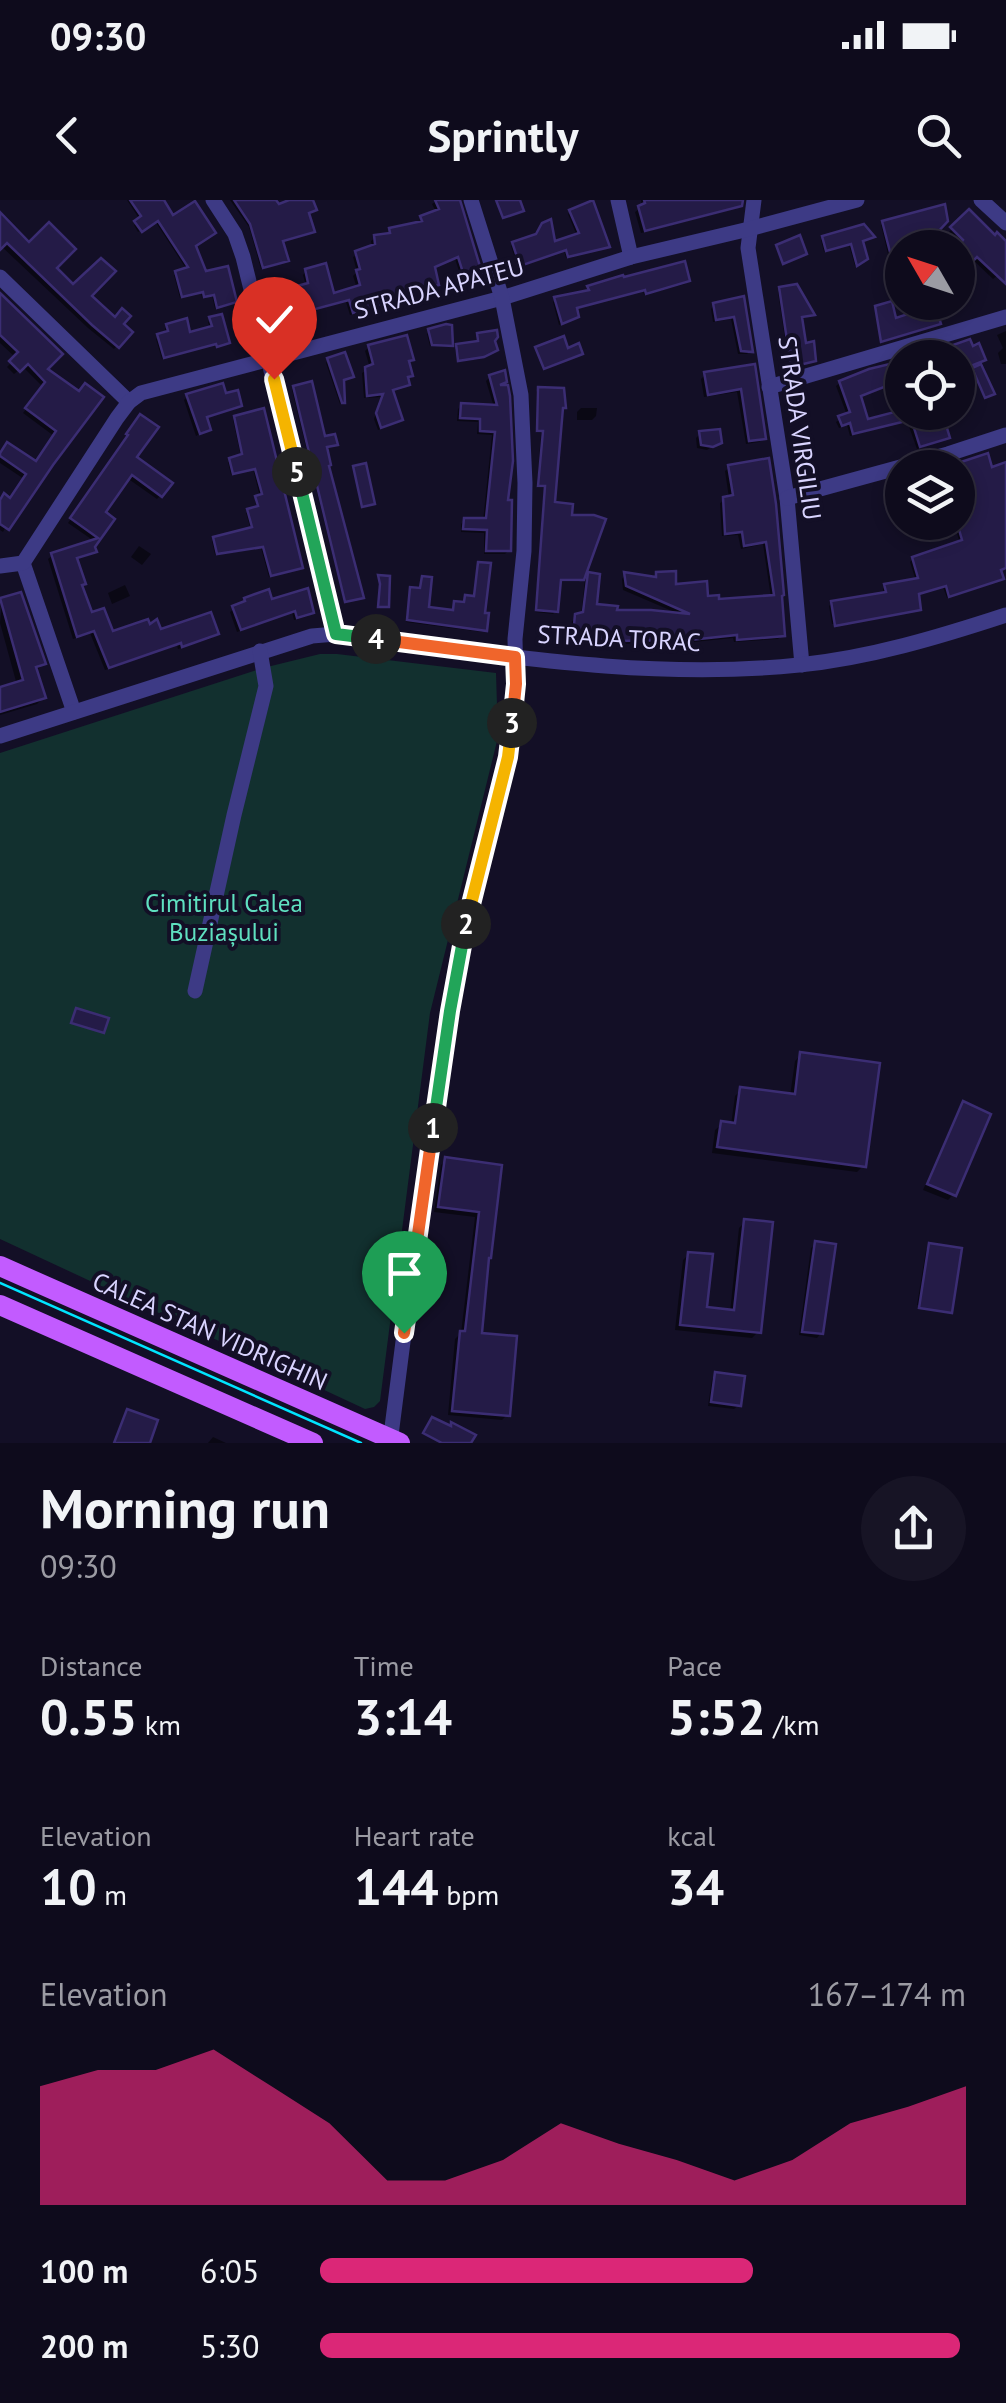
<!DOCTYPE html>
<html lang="en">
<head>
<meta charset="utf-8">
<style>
	body { margin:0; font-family:"PT Sans",sans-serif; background:#171425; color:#f1f3f6; height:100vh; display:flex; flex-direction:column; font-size:38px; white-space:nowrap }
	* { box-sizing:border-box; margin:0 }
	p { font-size:32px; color:#9b9ba3 }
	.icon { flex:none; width:55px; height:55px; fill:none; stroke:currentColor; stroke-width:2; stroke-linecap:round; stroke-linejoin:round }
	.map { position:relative; height:1243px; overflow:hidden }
	.details { display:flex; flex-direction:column; background:#0e0b1c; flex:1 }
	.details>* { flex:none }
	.needle { width:65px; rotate:309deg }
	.fabs { position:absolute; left:885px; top:30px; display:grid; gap:20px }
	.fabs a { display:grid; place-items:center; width:90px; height:90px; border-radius:50%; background:#0e0b1c; box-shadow:0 5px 15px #0003,0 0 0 2px #2e2b3b; font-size:50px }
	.pin { position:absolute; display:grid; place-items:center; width:85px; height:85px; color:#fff; margin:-102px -42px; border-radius:50% 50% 50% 0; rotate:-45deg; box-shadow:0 0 10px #0007 }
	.pin .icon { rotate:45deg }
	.km { position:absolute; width:50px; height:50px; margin:-25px; border-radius:50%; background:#222; color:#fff; font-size:28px; line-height:50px; text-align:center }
	.round { display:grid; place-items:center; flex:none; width:105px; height:105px; border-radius:52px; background:#171425 }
	.head { display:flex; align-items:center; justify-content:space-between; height:170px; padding:0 40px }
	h1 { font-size:55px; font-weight:700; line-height:75px }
	.metrics { display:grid; grid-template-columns:repeat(3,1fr); gap:15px; height:170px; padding:10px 40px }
	.metrics div { display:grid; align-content:center }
	.metrics b { font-size:50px; font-weight:700 }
	.metrics small { font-size:28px; font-weight:400 }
	.metrics p { font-size:28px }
	.chart { height:280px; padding:20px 40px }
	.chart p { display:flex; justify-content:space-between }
	.chart svg { width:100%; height:180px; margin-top:10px; fill:#db2777; opacity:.7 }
	ul { padding:0 40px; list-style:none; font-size:32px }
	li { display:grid; grid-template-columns:160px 120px 1fr; align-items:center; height:75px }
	li i { height:25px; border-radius:12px; background:#db2777 }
	.status { display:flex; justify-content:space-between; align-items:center; height:70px; padding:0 50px; background:#0e0b1c; direction:ltr }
	.status svg { height:28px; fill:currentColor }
	header { display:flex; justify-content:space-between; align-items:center; height:130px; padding:0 40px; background:#0e0b1c; font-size:45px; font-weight:700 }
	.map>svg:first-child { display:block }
	.green { fill:#12302f }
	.shadow { fill:#0007; fill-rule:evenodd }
	.building { fill:#241b47; stroke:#3b2d73; stroke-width:2.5 }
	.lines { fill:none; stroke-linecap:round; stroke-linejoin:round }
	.minor { stroke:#3d3a85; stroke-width:15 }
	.major { stroke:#c25bff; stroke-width:20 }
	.tram { stroke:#00e5ff; stroke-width:2.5 }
	.split-1-casing { stroke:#fff; stroke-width:20 }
	.split-2-casing { stroke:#fff; stroke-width:20 }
	.split-3-casing { stroke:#fff; stroke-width:20 }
	.split-4-casing { stroke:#fff; stroke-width:20 }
	.split-5-casing { stroke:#fff; stroke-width:20 }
	.split-6-casing { stroke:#fff; stroke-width:20 }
	.split-1 { stroke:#f0652b; stroke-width:12 }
	.split-2 { stroke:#22a559; stroke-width:12 }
	.split-3 { stroke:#f5b400; stroke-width:12 }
	.split-4 { stroke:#f0652b; stroke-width:12 }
	.split-5 { stroke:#22a559; stroke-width:12 }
	.split-6 { stroke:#f5b400; stroke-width:12 }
	.labels { text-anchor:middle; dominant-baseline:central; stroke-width:8; stroke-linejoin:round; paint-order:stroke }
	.street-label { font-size:25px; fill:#d9d4ff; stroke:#130f26 }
	.park-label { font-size:25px; fill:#5fe0c0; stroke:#130f26 }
</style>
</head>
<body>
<div class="status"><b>09:30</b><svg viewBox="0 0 49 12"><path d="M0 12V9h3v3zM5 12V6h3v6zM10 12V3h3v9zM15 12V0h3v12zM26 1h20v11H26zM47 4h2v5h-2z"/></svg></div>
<header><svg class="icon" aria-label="back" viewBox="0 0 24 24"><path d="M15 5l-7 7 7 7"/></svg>Sprintly<svg class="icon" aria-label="search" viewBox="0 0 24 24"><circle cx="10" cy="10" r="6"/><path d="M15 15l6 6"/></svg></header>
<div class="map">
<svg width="1006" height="1243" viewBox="0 0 1006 1243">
	<rect width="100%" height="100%" fill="#130f26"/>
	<!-- green -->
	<polygon class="green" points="320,454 337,454 496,473 498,537 430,813 380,1201 374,1207 365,1209 0,1039 0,553 263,468"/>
	<!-- shadow -->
	<g class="shadow">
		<polygon points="127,0 161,0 194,46 205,74 235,102 215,109 212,95 202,98 201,92 180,98 174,75 187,70 155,21 138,32 134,25 140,20"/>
		<polygon points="230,0 273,0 278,7 296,0 310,0 307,14 312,31 281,42 286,60 261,69 249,27"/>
		<polygon points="438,0 458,0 479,72 476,76 462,80 455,59 432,68 436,84 432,87 387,97 388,101 384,104 350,115 346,102 305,112 303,106 292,110 297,129 294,133 276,138 266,100 269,96 306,86 303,75 306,71 332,96 357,88 353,76 357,72 353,57 372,48 371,41 375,38 418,22 436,12 432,4"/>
		<polygon points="641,0 732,0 734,6 730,10 641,33 635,12 642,7"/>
		<polygon points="570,12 607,46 566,58 564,50 518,67 511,46 513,44 535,37 553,44 577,36 568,14"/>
		<polygon points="969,12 995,38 1006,44 1006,84 997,76 993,79 972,59 958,73 958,50 961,46 948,33"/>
		<polygon points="0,16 73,87 89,96 130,132 114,149 88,128 0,45"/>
		<polygon points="946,20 931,35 930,30 903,39 905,48 902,48 902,77 894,79 881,25 883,23"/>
		<polygon points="872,37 860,42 863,61 855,66 849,45 824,52 821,40 823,38"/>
		<polygon points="688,81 685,84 644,95 643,91 574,109 577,116 559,125 553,102 556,100 587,93 589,88"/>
		<polygon points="780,90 812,115 800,118 804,146 813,160 811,163 789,167 778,92"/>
		<polygon points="0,96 44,169 78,194 3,332 0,330 0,302 10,300 24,279 0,263 0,255 36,264 54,236 23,213 43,187 23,167 14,174 7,167 16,158 0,143"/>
		<polygon points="742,99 750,151 747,154 738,154 731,119 713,122 711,109 714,105"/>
		<polygon points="211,120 227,142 225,145 215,147 214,144 162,159 156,139 166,134 165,129 167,126 189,135 210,129 208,122"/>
		<polygon points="430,131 451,145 448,147 430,146 427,134"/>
		<polygon points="1006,131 1006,164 1001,164 998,153 1003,148 997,135"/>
		<polygon points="478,135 493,140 492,152 480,159 457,162 455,149 477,144 476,138"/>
		<polygon points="369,147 411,159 407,164 410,175 406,179 407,184 404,188 391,192 400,219 397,223 378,230 374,219 382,197 364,198 362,173 370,168 365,151"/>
		<polygon points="328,160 351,177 342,181 342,202 340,204 326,163"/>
		<path d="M902 163V212H939L947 237 944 240 917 249 907 221 850 236 847 225 839 228 836 222 847 215 836 186 840 183 870 172ZM891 185 892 191 896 190 902 212 867 222 858 198Z"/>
		<polygon points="753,167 764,238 759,242 746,244 737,192 704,197 701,179 705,175"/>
		<polygon points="490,177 504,182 498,187 509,350 505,354 484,354 484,333 461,332 461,324 465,320 483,321 492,235 477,234 478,222 457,221 458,209 462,205 494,207 486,181"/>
		<polygon points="294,188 323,239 335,244 325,248 360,399 344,402 292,190"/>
		<polygon points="539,189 561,210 553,305 582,379 579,382 558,382 556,411 553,414 535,412 544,288 537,288 541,233 536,233 536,192"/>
		<polygon points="188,196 224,196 239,205 235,209 205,218 208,229 196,236 184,200"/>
		<polygon points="581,208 597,208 596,216 592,220 577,220 577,212"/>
		<polygon points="235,218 300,367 298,369 269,377 261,348 215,355 212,341 214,339 251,330 246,313 257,309 255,300 260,297 253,269 231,275 228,262 241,257 233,220"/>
		<polygon points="137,221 133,258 161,295 157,299 127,278 102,312 112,319 92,347 94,351 90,355 75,360 80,386 90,415 112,434 216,434 212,438 178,449 177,445 105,470 90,433 73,439 48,359 52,356 94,341 68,323 126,240 124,239"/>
		<polygon points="700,234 719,242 707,250 697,248 696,238"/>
		<polygon points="986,256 991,271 1006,264 1006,368 999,371 1001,378 947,398 943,387 917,395 919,408 832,424 829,406 832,403 884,395 883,389 886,386 916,381 910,362 913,359 960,344 954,322 958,322 958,268 949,268"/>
		<polygon points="767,261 782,435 778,439 734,442 733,438 684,443 609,444 570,439 572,421 581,416 585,379 589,375 594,406 615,412 679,414 623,390 622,379 625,375 652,379 657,374 674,387 717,402 771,398 763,344 741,349 738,335 722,336 720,303 729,298 725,271 729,268"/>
		<polygon points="139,346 151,354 142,365 131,357"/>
		<polygon points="479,364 485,430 482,432 406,422 409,392 411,389 419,390 422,378 426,410 451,412 455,403 463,404 466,398 473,398 477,367"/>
		<polygon points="125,385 130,396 112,404 108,393"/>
		<polygon points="2,400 43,464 37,470 43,498 37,504 0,515 0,490 17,485 0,423"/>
		<polygon points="246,400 271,402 312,412 308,416 294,420 292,412 237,432 230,412"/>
		<polygon points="801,855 863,966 857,972 712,953 715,930 722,924 731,925 735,896 741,890 790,896 795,861"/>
		<polygon points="964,904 954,994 948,1000 923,990 958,910"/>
		<polygon points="446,960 499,967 479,1135 507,1215 502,1220 448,1215 455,1139 461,1133 475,1017 434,1012 441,965"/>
		<polygon points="745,1022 758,1132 752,1138 675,1130 683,1060 689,1054 704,1109 730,1112 739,1028"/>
		<polygon points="816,1044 821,1133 817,1138 799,1135 811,1048"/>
		<polygon points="930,1046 950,1110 917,1105 926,1050"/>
		<polygon points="716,1175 739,1205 734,1209 708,1206 712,1179"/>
		<polygon points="213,1237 226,1243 208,1243"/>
	</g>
	<!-- building -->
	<g class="building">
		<polygon points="130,0 164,0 173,15 195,1 216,33 196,46 206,71 228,66 237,102 217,108 214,95 204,97 203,92 182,97 175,71 188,67 158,21 142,32 134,21 141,16"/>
		<polygon points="234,0 276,0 279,4 289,0 313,0 317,10 309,13 315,32 283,41 289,61 263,68 250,24"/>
		<polygon points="435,0 460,0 482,73 465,79 458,57 435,67 439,85 389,96 391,101 353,113 349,100 308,111 307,104 295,108 300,130 279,136 268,94 308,83 305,69 326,63 334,93 360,85 356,70 360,69 355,51 375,44 374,35 390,33 389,28 422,21 420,16 439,9"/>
		<polygon points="496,0 520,0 524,11 503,18"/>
		<polygon points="593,0 610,47 568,57 566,50 520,66 512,42 536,34 542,23 551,19 555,41 579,33 569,10"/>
		<polygon points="644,0 743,0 742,6 645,31 638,6 645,3"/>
		<polygon points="945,4 948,21 934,36 932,30 902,40 902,86 899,87 882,21"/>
		<polygon points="969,9 995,35 997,32 1006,41 1006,84 977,57 958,76 958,47 963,40 950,27"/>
		<polygon points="0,12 29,42 49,22 76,49 57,68 73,84 101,58 116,71 92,96 115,117 122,108 131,116 124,124 133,132 119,148 92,125 7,43 0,50"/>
		<polygon points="864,24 875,37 863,41 868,59 857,66 851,44 826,51 822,36"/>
		<polygon points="800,35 807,54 783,64 776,45"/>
		<polygon points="685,61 690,81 646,94 645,90 577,108 579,117 562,124 554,97 589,90 587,86 623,75 624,77"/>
		<polygon points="797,84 815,115 802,117 806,143 814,141 816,161 791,167 779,87"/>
		<polygon points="0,93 63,154 48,169 79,191 85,183 104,197 53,265 9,330 0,324 0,300 4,293 10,298 26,274 0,256 0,253 7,242 36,261 56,231 25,208 45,182 28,164 20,172 9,161 18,152 0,135"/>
		<polygon points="744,96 753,152 741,151 734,117 716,120 713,103"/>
		<polygon points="892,101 896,118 935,105 941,124 881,142 875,106"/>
		<polygon points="222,114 230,143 217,147 216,144 164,158 157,134 168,131 166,124 187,118 190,132 212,126 209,117"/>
		<polygon points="446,124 452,125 453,146 432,145 428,129"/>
		<polygon points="497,130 498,137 495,141 498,150 484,157 458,161 456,144 478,141 477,133"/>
		<polygon points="407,135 414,160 409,161 413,176 408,177 410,185 393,190 403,220 381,228 376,213 383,194 367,196 365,167 373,164 368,145"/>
		<polygon points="564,136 568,148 579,143 583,154 544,169 535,147"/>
		<polygon points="970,139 973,146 979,143 986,160 958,171 958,158 916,158"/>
		<polygon points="345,152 354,177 344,180 345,203 342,203 327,158"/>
		<polygon points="902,161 902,180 861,196 868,219 902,210 902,222 853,234 850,223 842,226 838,216 850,212 839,181 869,169"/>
		<polygon points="755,164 766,239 749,241 741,189 708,195 704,172"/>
		<polygon points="981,164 995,194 985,198 972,168"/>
		<polygon points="505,170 507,182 500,185 508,185 510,196 513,261 508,300 512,300 511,351 486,351 487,330 463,329 464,318 486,318 495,232 480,231 480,219 460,218 461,203 497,205 489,175"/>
		<polygon points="312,181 325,236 335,234 338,245 327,247 331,265 329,266 364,398 345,402 293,186"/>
		<polygon points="223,183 226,193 238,190 242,206 207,217 211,230 200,234 186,194"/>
		<polygon points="538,187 564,188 566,208 563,208 555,302 573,304 572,315 594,315 606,319 584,380 561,380 558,412 536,410 545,286 538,286 543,231 537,231"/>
		<polygon points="264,208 303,368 271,376 263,347 217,354 213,337 252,327 247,309 258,306 255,296 262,294 255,269 233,274 229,258 242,254 234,216"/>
		<polygon points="909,212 942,212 950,238 920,247"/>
		<polygon points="140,214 159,227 137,257 173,283 162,297 132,275 106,312 115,319 95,347 97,352 77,358 86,384 82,385 92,412 104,408 113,431 148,419 150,424 157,419 161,429 211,412 219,434 182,447 181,443 109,468 94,431 77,437 51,353 98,338 70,318 128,235 126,234"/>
		<polygon points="720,229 722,243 713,247 701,245 699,231"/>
		<polygon points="988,253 992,267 1006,262 1006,368 1001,370 1004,379 949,397 946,386 919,394 921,410 835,426 831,401 886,392 884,384 918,378 912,357 962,340 958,326 958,263"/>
		<polygon points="769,258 776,304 784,395 782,396 785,436 737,440 737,435 690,440 614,441 573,436 575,414 583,412 588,372 600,374 597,404 618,406 617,410 651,410 690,414 626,386 624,372 656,377 656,372 676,371 676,384 707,381 708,396 719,395 719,399 774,395 766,342 744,346 742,332 725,334 723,297 733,295 728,265"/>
		<polygon points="366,263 375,304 362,307 353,266"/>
		<polygon points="478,362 491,363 485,413 489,413 487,431 407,420 410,387 420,388 422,376 432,377 429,407 453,410 454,401 464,402 465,395 474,396"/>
		<polygon points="378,375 390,376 389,407 378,407 380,384"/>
		<polygon points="308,388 314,413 297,418 295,411 241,430 232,406 245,401 244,398 269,389 272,399"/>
		<polygon points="21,392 46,464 36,467 46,498 0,512 0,487 23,480 0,398"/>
		<polygon points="76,808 109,818 104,833 71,823"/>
		<polygon points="800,852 880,863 866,967 717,947 721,921 735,923 740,887 795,894"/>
		<polygon points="963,901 991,914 956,996 927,984"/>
		<polygon points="445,957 502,965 491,1058 489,1058 482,1133 517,1136 510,1216 452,1211 460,1131 465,1131 479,1012 438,1007"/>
		<polygon points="744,1019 773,1022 761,1133 680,1125 688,1052 713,1054 707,1107 734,1110"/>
		<polygon points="815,1041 836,1044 823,1134 802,1132"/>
		<polygon points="929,1043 962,1048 952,1113 919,1108"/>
		<polygon points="715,1172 745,1176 741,1206 711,1202"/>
		<polygon points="127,1209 158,1220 150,1243 114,1243"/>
		<polygon points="432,1217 451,1226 451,1222 476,1235 471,1243 442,1243 423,1233"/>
	</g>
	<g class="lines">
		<!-- minor -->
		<g class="minor">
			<polyline points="213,0 235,34 243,57 336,434"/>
			<polyline points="618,0 631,57"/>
			<polyline points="754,0 748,48 787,298 802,465"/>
			<polyline points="981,0 1006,23"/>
			<polyline points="0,77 129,202"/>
			<polyline points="769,187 1006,117"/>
			<polyline points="787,298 948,254 1006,235"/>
			<polyline points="23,363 74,512"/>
			<polyline points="0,366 23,363 117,218 129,202 141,193 502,98 631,57 749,29 857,0"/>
			<path d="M0 536 312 436 336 434C489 453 644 481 799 465 869 458 939 437 1006 415"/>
			<polyline points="195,791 234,615 266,486 260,451"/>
			<polyline points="390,1243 414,1056 450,811 470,702 508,557 516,484 515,439 524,351 525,283 521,195 502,98 471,0"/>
		</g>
		<!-- major -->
		<g class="major">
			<polyline points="0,1066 400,1243"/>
			<polyline points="0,1105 313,1243"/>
		</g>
		<!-- tram -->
		<polyline class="tram" points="0,1083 361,1243"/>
	</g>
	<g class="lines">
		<!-- split-1 casing -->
		<g class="split-1-casing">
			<polyline id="split-1" points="404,1133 433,928"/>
		</g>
		<!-- split-2 casing -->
		<g class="split-2-casing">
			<polyline id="split-2" points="433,928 450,811 466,724"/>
		</g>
		<!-- split-3 casing -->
		<g class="split-3-casing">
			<polyline id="split-3" points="466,724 508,557 512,523"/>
		</g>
		<!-- split-4 casing -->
		<g class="split-4-casing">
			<polyline id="split-4" points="376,439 515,457 516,484 512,523"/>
		</g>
		<!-- split-5 casing -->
		<g class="split-5-casing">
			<polyline id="split-5" points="297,272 336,434 376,439"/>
		</g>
		<!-- split-6 casing -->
		<g class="split-6-casing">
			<polyline id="split-6" points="274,179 297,272"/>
		</g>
		<!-- split-1 -->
		<use href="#split-1" class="split-1"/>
		<!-- split-2 -->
		<use href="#split-2" class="split-2"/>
		<!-- split-3 -->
		<use href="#split-3" class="split-3"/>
		<!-- split-4 -->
		<use href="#split-4" class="split-4"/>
		<!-- split-5 -->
		<use href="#split-5" class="split-5"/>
		<!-- split-6 -->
		<use href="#split-6" class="split-6"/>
	</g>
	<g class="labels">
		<!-- street labels -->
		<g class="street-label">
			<text transform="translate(439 88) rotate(-15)">STRADA APATEU</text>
			<text transform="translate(800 228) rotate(82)">STRADA VIRGILIU</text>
			<text transform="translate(619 438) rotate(3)">STRADA TORAC</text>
			<text transform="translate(210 1131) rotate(24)">CALEA STAN VIDRIGHIN</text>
		</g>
		<!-- park labels -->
		<g class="park-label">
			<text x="224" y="703">Cimitirul Calea<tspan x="224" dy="29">Buziașului</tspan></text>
		</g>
	</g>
</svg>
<div class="fabs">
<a><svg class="needle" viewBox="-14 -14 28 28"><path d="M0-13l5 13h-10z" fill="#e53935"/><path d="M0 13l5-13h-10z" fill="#9b9ba3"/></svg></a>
<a><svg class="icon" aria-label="locate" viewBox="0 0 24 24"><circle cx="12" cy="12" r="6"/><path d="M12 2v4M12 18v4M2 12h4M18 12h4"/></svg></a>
<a><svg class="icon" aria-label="layers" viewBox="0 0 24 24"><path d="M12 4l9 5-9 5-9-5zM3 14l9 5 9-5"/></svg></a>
</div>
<div class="pin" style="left:404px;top:1133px;background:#1e9e55"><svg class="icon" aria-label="arrive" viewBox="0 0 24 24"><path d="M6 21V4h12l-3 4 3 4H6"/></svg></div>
<div class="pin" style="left:274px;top:179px;background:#d93025"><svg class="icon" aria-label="check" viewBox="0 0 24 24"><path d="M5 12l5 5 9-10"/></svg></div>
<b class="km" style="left:433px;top:928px">1</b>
<b class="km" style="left:466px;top:724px">2</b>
<b class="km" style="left:512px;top:523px">3</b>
<b class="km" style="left:376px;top:439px">4</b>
<b class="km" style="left:297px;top:272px">5</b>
</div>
<section class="details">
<div class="head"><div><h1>Morning run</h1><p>09:30</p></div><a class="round"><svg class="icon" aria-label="share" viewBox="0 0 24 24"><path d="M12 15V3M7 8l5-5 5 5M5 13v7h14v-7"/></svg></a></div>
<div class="metrics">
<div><p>Distance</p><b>0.55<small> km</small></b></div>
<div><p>Time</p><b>3:14</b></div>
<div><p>Pace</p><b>5:52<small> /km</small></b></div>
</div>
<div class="metrics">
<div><p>Elevation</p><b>10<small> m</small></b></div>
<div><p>Heart rate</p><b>144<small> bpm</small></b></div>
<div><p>kcal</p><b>34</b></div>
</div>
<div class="chart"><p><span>Elevation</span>167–174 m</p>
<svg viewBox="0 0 160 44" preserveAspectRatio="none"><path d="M0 44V15L10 11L20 11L30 6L40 15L50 24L60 38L70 38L80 33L90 24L100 29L110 33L120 38L130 33L140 24L150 20L160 15V44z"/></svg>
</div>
<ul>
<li><b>100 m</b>6:05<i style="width:67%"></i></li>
<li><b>200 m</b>5:30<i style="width:99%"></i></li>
</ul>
</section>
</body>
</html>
